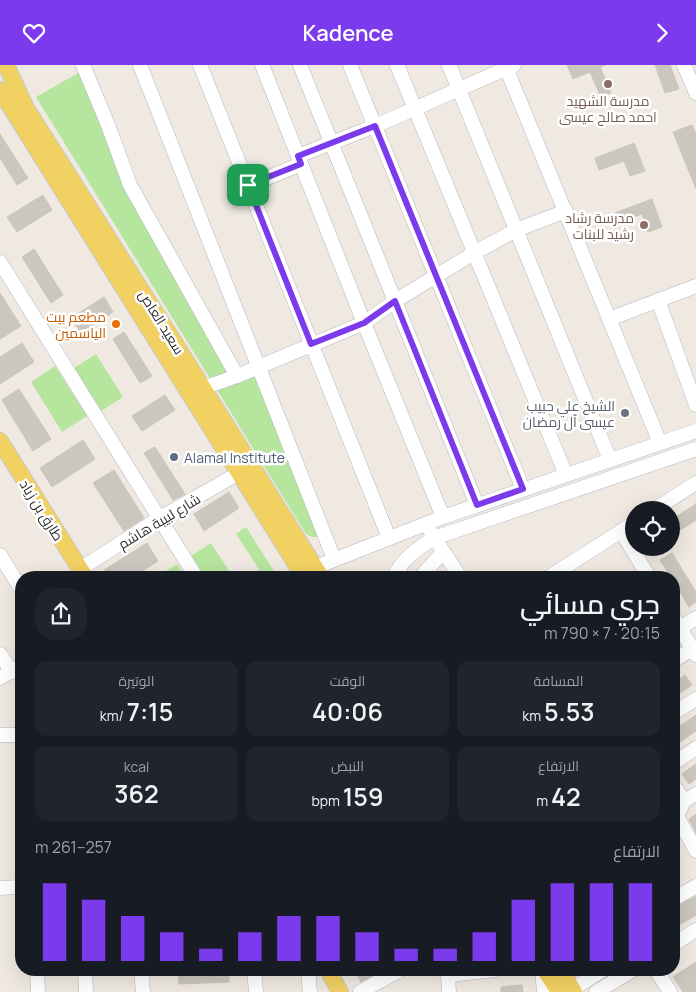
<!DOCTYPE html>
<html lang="ar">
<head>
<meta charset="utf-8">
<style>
	body { margin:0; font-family:Manrope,Cairo,sans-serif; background:#20242c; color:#f1f3f6; direction:rtl; height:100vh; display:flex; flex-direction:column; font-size:19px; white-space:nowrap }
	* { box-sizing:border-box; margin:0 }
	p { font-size:16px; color:#9ea1a6 }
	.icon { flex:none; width:28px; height:28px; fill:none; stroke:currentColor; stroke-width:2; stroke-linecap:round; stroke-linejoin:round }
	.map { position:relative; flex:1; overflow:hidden; direction:ltr }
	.drawer { position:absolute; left:15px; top:506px; width:665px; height:405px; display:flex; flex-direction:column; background:#171b24; border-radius:20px; box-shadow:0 5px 20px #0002; direction:rtl }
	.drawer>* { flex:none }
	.tools { position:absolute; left:625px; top:436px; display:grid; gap:10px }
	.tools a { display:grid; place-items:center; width:55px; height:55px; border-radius:50%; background:#171b24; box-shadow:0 5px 20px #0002; font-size:25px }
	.pin { position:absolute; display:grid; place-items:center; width:42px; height:42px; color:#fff; margin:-21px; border-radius:10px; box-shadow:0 2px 8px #0006 }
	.round { display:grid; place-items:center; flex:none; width:52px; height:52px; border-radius:20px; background:#20242c }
	.head { display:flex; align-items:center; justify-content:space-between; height:85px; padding:0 20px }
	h1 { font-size:28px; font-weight:600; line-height:38px }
	.metrics { display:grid; grid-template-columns:repeat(3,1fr); gap:8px; height:85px; padding:5px 20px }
	.metrics div { display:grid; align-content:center; border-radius:12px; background:#20242c; text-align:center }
	.metrics b { font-size:25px; font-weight:600 }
	.metrics small { font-size:14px; font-weight:400 }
	.metrics p { font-size:14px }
	.chart { height:140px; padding:10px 20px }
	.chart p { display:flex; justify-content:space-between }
	.chart svg { width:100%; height:90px; margin-top:5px; stroke:#7c3aed; stroke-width:6 }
	header { display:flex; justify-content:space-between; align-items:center; height:65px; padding:0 20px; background:#7c3aed; color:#fff; font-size:22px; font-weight:600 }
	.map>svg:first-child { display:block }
	.green { fill:#b6e59e }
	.building { fill:#cbc7bf; stroke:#cbc5ba }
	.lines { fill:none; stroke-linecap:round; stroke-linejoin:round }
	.minor-casing { stroke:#b4b7c1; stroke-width:15 }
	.major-casing { stroke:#c9c9c9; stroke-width:18 }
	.minor { stroke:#fff; stroke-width:14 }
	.major { stroke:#f2d163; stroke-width:16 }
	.route-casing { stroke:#fff; stroke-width:10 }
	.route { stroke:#7c3aed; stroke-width:6 }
	.education-dot { fill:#8d6e63; stroke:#fff; stroke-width:2 }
	.food-dot { fill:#e8710a; stroke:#fff; stroke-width:2 }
	.worship-dot { fill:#6b7280; stroke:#fff; stroke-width:2 }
	.service-dot { fill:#5c6f8a; stroke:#fff; stroke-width:2 }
	.labels { text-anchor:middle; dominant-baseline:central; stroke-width:5; stroke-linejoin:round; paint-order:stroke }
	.education-label { font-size:14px; fill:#785e54; stroke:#fff }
	.food-label { font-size:14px; fill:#c56008; stroke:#fff; text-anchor:end }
	.street-label { font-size:14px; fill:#2e2e2e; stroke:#fff }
	.worship-label { font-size:14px; fill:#5b616d; stroke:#fff; text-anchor:end }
	.service-label { font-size:14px; fill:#4e5e75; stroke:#fff; text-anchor:start }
</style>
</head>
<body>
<header><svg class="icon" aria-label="forward" viewBox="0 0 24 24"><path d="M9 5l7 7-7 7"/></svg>Kadence<svg class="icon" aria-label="heart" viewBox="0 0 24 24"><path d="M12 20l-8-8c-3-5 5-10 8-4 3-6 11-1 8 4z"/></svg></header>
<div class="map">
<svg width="696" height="927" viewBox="0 0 696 927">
	<rect width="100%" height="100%" fill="#efe9e1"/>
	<!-- green -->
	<g class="green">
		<polygon points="80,7 126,123 237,315 254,307 320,472 312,472 306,469 36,32"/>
		<polygon points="96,289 123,332 101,346 74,303"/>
		<polygon points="55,301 87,351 62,367 31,317"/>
		<polygon points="246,462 275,508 268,512 264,512 236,469"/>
		<polygon points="211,478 233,512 205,512 191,491"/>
		<polygon points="177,499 185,512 156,512"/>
	</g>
	<!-- building -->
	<g class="building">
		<polygon points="567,0 606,0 600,2 611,28 601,32 590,7 573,14"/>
		<polygon points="655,0 670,0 679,24 665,28"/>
		<polygon points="692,60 696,69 696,124 673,67"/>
		<polygon points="0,69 28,113 17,120 0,93"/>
		<polygon points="634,78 645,106 630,111 624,96 599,105 595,93"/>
		<polygon points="43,130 52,145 17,167 7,152"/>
		<polygon points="652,134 662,162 648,167 642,149 618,158 615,148"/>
		<polygon points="34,184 63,230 51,238 22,192"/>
		<polygon points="0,228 21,261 0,274"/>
		<polygon points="104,232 113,247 81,268 71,253"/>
		<polygon points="124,267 152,311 140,318 113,274"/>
		<polygon points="22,278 34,297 0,319 0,292"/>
		<polygon points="19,324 51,374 33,386 2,335"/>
		<polygon points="165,330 175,345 142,366 132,351"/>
		<polygon points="83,375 95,394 52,422 40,403"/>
		<polygon points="155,382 185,429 173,435 144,388"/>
		<polygon points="114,405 144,453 124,466 93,418"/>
		<polygon points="229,427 239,443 204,466 194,449"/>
		<polygon points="696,439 696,455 671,471 671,455"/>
		<polygon points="147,478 158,496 133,512 109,512 104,505"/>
		<polygon points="672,488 696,527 696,537 689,542 674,516 674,512 671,512 660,495"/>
		<polygon points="685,610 692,620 674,632 674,618"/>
		<polygon points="696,650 696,666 674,681 674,665"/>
		<polygon points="696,699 696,714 689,719 682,709"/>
		<polygon points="696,749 696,768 689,754"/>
		<polygon points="696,831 696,850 674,863 674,843"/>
		<polygon points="696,897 696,927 683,927 673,912"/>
		<polygon points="178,905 229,905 229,917 179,919"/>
		<polygon points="354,905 382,905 361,917"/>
		<polygon points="522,920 523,927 501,927 501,922"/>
	</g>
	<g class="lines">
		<!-- minor casing -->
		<g class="minor-casing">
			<g id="minor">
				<polyline points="83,0 108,60 130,120 237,311"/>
				<polyline points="140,0 334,494"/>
				<polyline points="200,0 389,473"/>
				<polyline points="262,0 364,258 443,452"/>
				<polyline points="300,0 477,440"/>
				<polyline points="350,0 523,424"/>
				<polyline points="397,0 566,410"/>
				<polyline points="449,0 610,395"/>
				<polyline points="505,0 660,378"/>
				<polyline points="684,0 696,28"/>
				<polyline points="298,91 375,61 514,0"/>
				<polyline points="248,121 301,99"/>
				<polyline points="0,197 196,512"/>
				<polyline points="658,235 696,340"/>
				<polyline points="609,254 696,221"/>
				<polyline points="203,323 237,311 364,258 395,236 474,188 516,165 566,146"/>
				<polyline points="654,445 696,418"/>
				<polyline points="430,466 460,512"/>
				<polyline points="621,466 649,512"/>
				<polyline points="0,490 21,524"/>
				<polyline points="80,504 160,453 239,408"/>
				<polyline points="306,506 443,452 696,366"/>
				<path d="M394 512C402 494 418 483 434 473L696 384"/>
				<polyline points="421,512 425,507 443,487"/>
				<polyline points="549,512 634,458"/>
				<polyline points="674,553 696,590"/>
				<polyline points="680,563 696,553"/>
				<polyline points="0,589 12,607"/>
				<polyline points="674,595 693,584"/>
				<polyline points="0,613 21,601"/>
				<polyline points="674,648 696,634"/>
				<polyline points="0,670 21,670"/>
				<polyline points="674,698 696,683"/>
				<polyline points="674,721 684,736 677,751 696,786"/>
				<polyline points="684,736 696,729"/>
				<polyline points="0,823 21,822"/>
				<polyline points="674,834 696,821"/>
				<polyline points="674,879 696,865"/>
				<polyline points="37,905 38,927"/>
				<polyline points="85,905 86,927"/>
				<polyline points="141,905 143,927"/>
				<polyline points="254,905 256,927"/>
				<polyline points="308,905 310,927"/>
				<polyline points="444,905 448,910 449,927"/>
				<polyline points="542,905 544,927"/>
				<polyline points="656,905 670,927"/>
				<polyline points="448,910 495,905"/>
				<polyline points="573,924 603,905"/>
				<polyline points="360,927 400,905"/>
				<polyline points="596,927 633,905"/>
			</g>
		</g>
		<!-- major casing -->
		<g class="major-casing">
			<g id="major">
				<polyline points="6,0 26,43 203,323 321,512"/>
				<polyline points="0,25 304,512"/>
				<polyline points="0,376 85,512"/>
				<polyline points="328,905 340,927"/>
				<polyline points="545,905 559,927"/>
				<polyline points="561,905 574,927"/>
			</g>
		</g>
		<!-- minor -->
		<use href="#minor" class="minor"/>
		<!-- major -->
		<use href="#major" class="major"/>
	</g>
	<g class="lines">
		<!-- route casing -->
		<g class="route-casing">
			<polygon id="route" points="375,61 523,424 477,440 395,236 364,258 311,279 248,120 301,99 298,91"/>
		</g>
		<!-- route -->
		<use href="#route" class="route"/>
	</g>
	<!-- markers -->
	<g class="education-dot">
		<circle cx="608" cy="19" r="5"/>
		<circle cx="644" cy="160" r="5"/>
	</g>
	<circle class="food-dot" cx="116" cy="259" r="5"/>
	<circle class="worship-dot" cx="625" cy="348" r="5"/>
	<circle class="service-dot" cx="174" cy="392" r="5"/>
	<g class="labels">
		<!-- education labels -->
		<g class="education-label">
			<text x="608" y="35">مدرسة الشهيد<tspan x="608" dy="16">احمد صالح عيسى</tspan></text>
			<text x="634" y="152" text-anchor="end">مدرسة رشاد<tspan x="634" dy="16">رشيد للبنات</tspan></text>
		</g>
		<!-- food labels -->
		<g class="food-label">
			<text x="106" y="251">مطعم بيت<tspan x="106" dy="16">الياسمين</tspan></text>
		</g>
		<!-- street labels -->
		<g class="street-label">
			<text transform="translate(162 257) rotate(58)">سعيد العاص</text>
			<text transform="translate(42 445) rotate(58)">طارق بن زياد</text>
			<text transform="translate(159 456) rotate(-31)">شارع لبيبة هاشم</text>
		</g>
		<!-- worship labels -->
		<g class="worship-label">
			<text x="615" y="340">الشيخ علي حبيب<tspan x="615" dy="16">عيسى ٱل رمضان</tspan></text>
		</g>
		<!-- service labels -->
		<g class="service-label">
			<text x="184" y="392">Alamal Institute</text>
		</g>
	</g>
</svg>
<div class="tools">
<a><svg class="icon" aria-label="locate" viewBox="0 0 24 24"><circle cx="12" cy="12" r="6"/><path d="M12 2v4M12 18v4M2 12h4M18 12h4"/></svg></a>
</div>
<div class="pin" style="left:248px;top:120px;background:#1e9e55"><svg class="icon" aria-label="arrive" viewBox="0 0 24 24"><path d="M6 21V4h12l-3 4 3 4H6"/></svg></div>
<section class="drawer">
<div class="head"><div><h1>جري مسائي</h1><p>20:15 · 7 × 790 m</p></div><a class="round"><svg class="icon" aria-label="share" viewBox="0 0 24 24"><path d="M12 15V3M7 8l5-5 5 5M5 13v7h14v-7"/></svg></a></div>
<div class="metrics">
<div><p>المسافة</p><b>5.53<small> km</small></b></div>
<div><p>الوقت</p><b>40:06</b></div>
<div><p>الوتيرة</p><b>7:15<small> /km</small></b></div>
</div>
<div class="metrics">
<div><p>الارتفاع</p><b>42<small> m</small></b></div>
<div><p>النبض</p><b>159<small> bpm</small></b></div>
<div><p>kcal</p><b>362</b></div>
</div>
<div class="chart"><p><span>الارتفاع</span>257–261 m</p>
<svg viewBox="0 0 160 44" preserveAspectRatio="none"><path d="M5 44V6M15 44V14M25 44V22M35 44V30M45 44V38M55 44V30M65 44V22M75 44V22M85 44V30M95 44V38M105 44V38M115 44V30M125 44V14M135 44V6M145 44V6M155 44V6"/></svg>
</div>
</section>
</div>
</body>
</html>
